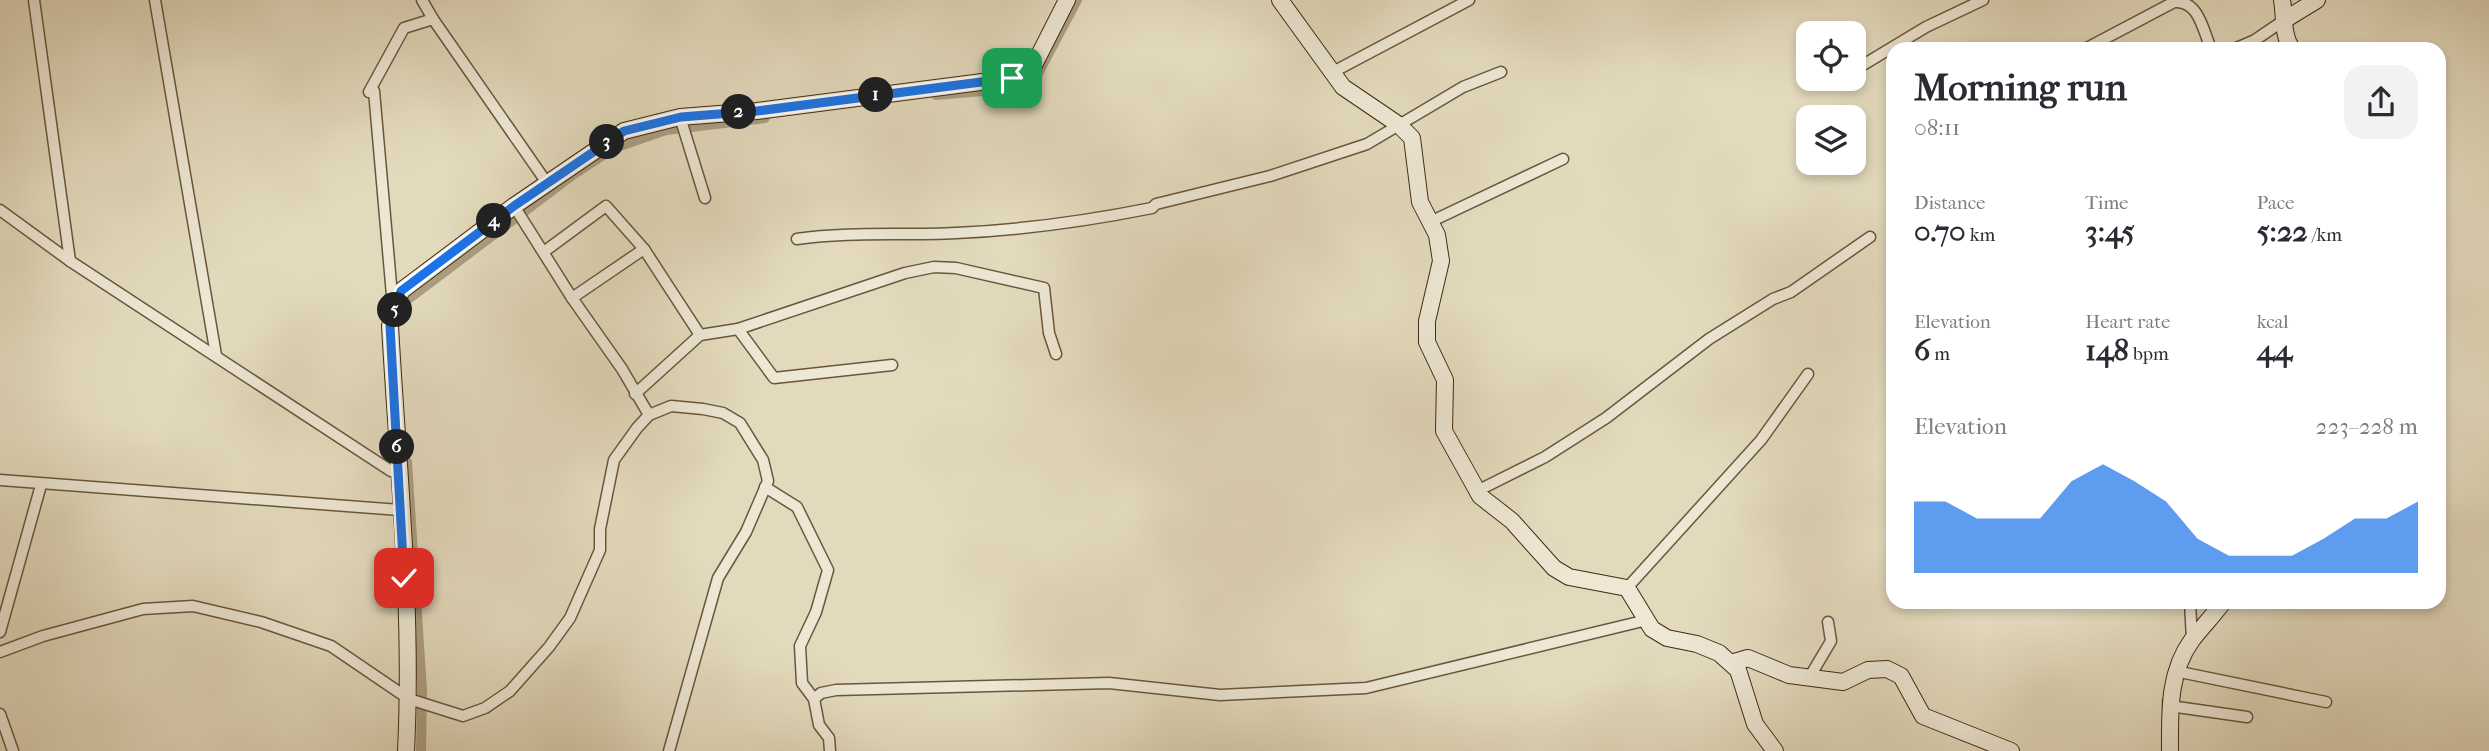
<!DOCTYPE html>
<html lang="en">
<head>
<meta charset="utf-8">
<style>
	body { margin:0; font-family:"IM FELL French Canon",serif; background:#f2f2f3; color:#2b2b33; height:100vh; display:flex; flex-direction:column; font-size:26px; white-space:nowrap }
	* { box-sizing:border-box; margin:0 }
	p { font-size:23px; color:#7c7c81 }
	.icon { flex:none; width:38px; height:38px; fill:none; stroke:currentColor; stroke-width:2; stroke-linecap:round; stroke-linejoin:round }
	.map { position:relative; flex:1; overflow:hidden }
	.panel { position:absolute; left:1886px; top:42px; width:560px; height:567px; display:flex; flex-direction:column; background:#fff; border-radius:21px; box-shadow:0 4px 10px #0003 }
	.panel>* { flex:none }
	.controls { position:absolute; left:1796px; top:21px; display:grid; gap:14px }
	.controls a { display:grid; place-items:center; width:70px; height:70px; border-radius:14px; background:#fff; box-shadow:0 4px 10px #0003; font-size:35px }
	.pin { position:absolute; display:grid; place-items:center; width:60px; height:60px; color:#fff; margin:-30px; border-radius:14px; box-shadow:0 4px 10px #0006 }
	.km { position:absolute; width:35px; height:35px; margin:-18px; border-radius:50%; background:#222; color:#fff; font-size:19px; line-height:35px; text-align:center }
	.round { display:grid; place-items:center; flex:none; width:74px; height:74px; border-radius:21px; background:#f2f2f3 }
	.summary { display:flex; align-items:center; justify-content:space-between; height:119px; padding:0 28px }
	h1 { font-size:38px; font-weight:800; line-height:52px }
	.stats { display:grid; grid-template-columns:repeat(3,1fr); gap:10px; height:119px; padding:7px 28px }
	.stats div { display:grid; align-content:center }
	.stats b { font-size:30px; font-weight:800 }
	.stats small { font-size:19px; font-weight:400 }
	.stats p { font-size:19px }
	.chart { height:196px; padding:14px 28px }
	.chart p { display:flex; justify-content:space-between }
	.chart svg { width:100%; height:126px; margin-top:7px; fill:#1a73e8; opacity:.7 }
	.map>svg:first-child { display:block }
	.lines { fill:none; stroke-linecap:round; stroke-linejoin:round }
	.stream { stroke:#817055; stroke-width:2.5 }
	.canal { stroke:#ac9e83; stroke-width:10 }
	.street-casing { stroke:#6a563c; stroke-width:13 }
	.secondary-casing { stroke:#412a11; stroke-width:18 }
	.street { stroke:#ede7d4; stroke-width:10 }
	.secondary { stroke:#ede7d4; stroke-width:16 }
	.route-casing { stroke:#fff; stroke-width:14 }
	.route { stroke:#1a73e8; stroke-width:9 }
</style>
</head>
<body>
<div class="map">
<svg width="2489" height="751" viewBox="0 0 2489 751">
	<rect width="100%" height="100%" fill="#e3dabd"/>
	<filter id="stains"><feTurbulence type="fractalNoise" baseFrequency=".00286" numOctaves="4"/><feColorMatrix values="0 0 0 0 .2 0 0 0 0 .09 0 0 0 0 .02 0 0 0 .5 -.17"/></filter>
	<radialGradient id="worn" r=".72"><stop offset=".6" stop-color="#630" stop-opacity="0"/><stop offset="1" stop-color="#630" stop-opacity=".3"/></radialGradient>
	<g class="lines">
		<!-- stream -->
		<polyline class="stream" points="2163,699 2163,709"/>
		<!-- canal -->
		<g class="canal">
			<polyline points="936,95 995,90 1034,81 1077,0"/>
			<polyline points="399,311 407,300 574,174 614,148 666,130 765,118"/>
			<polyline points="407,462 422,690 421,751"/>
		</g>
		<!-- street casing -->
		<g class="street-casing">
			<g id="street">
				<polyline points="34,0 70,261"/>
				<polyline points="155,0 216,355"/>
				<polyline points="433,19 547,183"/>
				<path d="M2085 49 2174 2C2199 0 2203 30 2211 49"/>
				<polyline points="2234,49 2255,40 2286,19"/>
				<polyline points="1853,71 1926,27 1983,0"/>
				<polyline points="1333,72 1469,0"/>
				<polyline points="1831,84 1841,79"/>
				<polyline points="680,117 705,198"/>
				<polyline points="514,206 572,298 622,369 649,415"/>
				<polyline points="0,210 70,261 391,471 398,472"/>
				<polyline points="1430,222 1563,159"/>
				<path d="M797 239C851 231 903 236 956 233 1023 230 1087 221 1152 208L1156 204 1270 176 1367 144 1463 87 1501 72"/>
				<polyline points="545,251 606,206 644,249 700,335"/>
				<polyline points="572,298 644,249"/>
				<polyline points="393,307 374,91 369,92 404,28 433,19 422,0"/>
				<polyline points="738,329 774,378 892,365"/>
				<polyline points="635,394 700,335 738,329 905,273 934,267 956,268 1044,288 1049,333 1056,354"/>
				<polyline points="0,480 400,510"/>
				<polyline points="765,487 797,507 828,570 816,612 800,646 802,683 814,699 819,725 829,738 830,751"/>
				<polyline points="1477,491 1545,457 1606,418 1709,339 1773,299 1791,292 1870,237"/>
				<polyline points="1627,588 1761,440 1808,374"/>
				<polyline points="2190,602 2192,640"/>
				<polyline points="0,632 41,485"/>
				<polyline points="0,652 43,636 143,609 193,606 261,622 331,646 409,699 463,716 485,708 510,691 549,647 570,618 600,550 600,529 614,460 637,428 649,415 671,406 703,409 723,413 740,423 763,460 768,481 746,532 718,578 669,751"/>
				<polyline points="2175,671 2326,702"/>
				<polyline points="1809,678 1831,641 1828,622"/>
				<polyline points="814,699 821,693 836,690 1109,683 1220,695 1366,688 1647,620"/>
				<polyline points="2170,706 2247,717"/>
				<polyline points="0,714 13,751"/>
			</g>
		</g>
		<!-- secondary casing -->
		<g class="secondary-casing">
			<g id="secondary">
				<polyline points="1280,0 1343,87 1399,125 1412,138 1420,202 1437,235 1441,261 1427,321 1427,342 1445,380 1444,431 1474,485 1480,496 1512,521 1554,568 1569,577 1627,588 1652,629 1667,638 1697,644 1719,653 1738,670 1755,724 1775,751"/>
				<path d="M2282 0C2285 17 2282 35 2292 49"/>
				<polyline points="2286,19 2317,0"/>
				<polyline points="1731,663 1748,658 1789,675 1843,682 1868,670 1887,669 1901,676 1923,716 2011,751"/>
				<path d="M406 751C413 610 398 467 390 326L401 291 514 206 624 131 680 117 757 111 1020 77 1033 67 1067 0"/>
				<path d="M2170 751C2170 712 2168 673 2192 640 2202 627 2213 616 2223 602"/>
			</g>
		</g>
		<!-- street -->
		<use href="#street" class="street"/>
		<!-- secondary -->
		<use href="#secondary" class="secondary"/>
	</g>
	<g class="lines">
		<!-- route casing -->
		<g class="route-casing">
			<polyline id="route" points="404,578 390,326 401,291 514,206 624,131 681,117 757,111 1012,78"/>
		</g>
		<!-- route -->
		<use href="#route" class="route"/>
	</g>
	<rect width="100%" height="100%" filter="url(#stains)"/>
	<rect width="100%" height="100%" fill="url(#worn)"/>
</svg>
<div class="controls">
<a><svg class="icon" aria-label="locate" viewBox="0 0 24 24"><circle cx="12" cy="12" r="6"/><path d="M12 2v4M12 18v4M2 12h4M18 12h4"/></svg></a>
<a><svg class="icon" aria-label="layers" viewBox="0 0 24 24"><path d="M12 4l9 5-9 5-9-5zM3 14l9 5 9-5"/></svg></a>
</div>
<div class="pin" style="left:1012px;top:78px;background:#1e9e55"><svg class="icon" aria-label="arrive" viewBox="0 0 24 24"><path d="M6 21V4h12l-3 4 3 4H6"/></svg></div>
<div class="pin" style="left:404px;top:578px;background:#d93025"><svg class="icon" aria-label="check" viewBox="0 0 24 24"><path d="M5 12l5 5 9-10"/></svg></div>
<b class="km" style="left:876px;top:95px">1</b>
<b class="km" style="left:739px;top:112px">2</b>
<b class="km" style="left:607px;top:142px">3</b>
<b class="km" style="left:494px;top:221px">4</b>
<b class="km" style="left:395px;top:310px">5</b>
<b class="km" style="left:397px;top:447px">6</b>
<section class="panel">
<div class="summary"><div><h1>Morning run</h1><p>08:11</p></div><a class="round"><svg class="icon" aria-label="share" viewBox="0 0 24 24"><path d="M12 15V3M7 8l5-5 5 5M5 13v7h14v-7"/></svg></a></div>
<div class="stats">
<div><p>Distance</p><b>0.70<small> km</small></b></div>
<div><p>Time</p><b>3:45</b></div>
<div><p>Pace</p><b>5:22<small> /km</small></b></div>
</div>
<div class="stats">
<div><p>Elevation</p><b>6<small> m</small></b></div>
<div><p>Heart rate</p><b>148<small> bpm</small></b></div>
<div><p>kcal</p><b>44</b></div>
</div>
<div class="chart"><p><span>Elevation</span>223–228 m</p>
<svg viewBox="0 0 160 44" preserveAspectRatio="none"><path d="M0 44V19L10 19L20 25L30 25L40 25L50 12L60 6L70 12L80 19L90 32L100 38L110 38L120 38L130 32L140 25L150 25L160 19V44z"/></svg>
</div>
</section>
</div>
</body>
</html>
